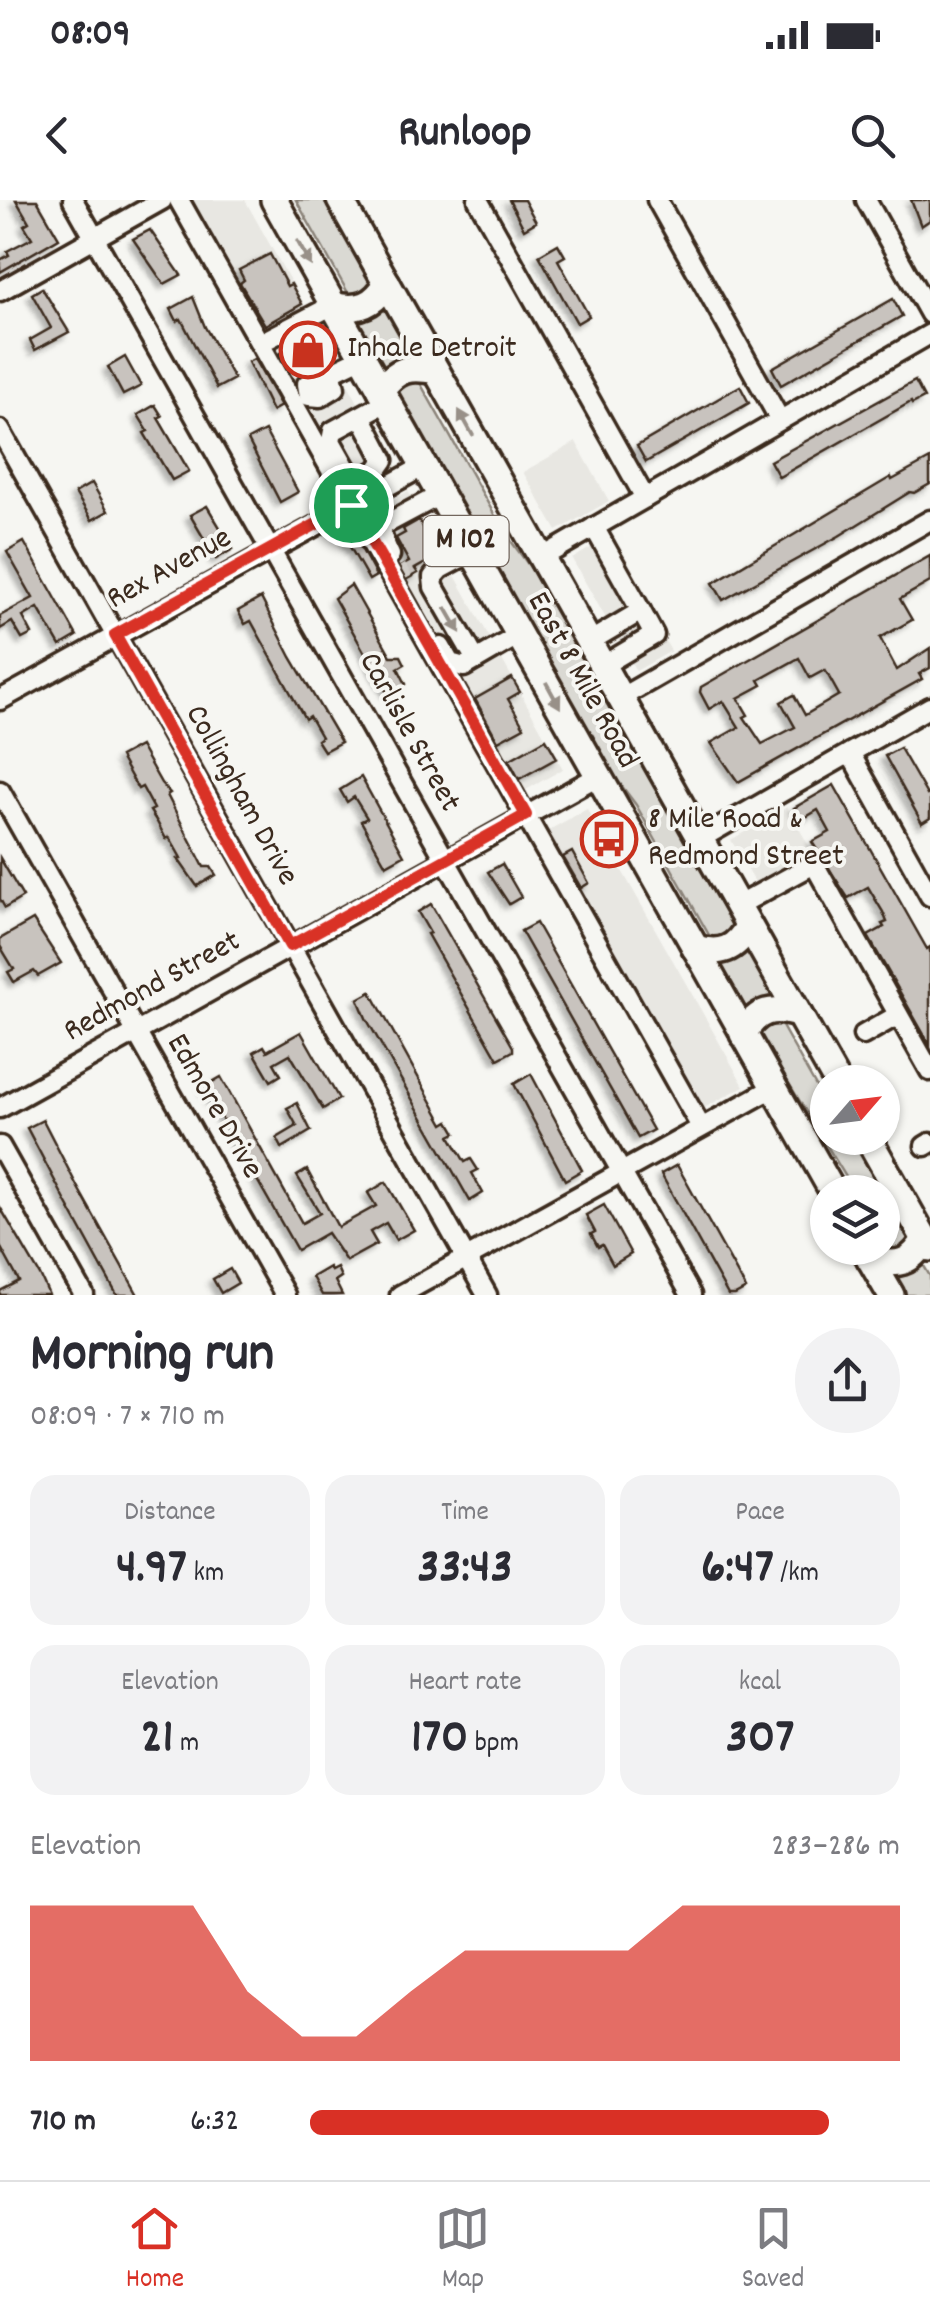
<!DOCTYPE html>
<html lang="en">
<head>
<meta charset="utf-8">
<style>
	body { margin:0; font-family:Dekko,sans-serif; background:#f2f2f3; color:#2b2b33; height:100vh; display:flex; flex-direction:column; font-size:38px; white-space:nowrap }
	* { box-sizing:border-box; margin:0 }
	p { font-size:32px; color:#7c7c81 }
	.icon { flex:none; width:55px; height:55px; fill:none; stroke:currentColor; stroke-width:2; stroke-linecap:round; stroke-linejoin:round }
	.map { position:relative; height:1095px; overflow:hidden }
	.panel { display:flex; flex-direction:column; background:#fff; flex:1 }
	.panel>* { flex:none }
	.needle { width:65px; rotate:62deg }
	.controls { position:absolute; left:810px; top:865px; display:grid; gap:20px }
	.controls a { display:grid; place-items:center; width:90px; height:90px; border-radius:50%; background:#fff; box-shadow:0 2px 8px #0004; font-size:50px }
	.pin { position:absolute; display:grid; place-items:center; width:85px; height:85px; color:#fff; margin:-42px; border:5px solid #fff; border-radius:50%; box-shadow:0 2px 10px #0007 }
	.round { display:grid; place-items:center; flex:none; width:105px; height:105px; border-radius:52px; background:#f2f2f3 }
	.overview { display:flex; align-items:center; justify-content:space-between; height:170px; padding:0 30px }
	h1 { font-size:55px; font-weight:800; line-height:75px }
	.figures { display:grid; grid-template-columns:repeat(3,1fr); gap:15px; height:170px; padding:10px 30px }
	.figures div { display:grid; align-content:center; border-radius:25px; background:#f2f2f3; text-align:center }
	.figures b { font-size:50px; font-weight:800 }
	.figures small { font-size:28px; font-weight:400 }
	.figures p { font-size:28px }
	.chart { height:280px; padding:20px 30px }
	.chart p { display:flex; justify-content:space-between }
	.chart svg { width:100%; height:180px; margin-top:10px; fill:#d93025; opacity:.7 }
	ul { padding:0 30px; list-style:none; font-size:32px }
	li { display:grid; grid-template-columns:160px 120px 1fr; align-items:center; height:75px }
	li i { height:25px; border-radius:12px; background:#d93025 }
	.status { display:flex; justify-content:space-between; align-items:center; height:70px; padding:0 50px; background:#fff; direction:ltr }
	.status svg { height:28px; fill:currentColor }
	header { display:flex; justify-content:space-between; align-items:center; height:130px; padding:0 30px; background:#fff; font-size:45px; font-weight:800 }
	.tabs { display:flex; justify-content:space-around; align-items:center; height:140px; border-top:2px solid #e1e1e2; background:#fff; font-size:28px; color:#7c7c81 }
	.tabs a { display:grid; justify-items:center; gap:5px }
	.tabs .selected { color:#d93025 }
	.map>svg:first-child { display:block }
	.built { fill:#e8e7e2 }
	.green { fill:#dad9d3; stroke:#8a8278; stroke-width:2.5 }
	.building { fill:#c8c3be; stroke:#3b2a1e; stroke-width:2.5; fill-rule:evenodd; filter:url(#shadow) }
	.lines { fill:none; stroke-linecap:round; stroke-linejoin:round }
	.minor-tunnel { stroke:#d1cdc8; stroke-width:18; stroke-dasharray:18 9; stroke-linecap:butt }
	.minor-casing { stroke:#3b2a1e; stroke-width:25 }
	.highway-casing { stroke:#3b2a1e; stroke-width:32 }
	.minor { stroke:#f6f6f2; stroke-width:18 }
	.highway { stroke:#f6f6f2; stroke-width:25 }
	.oneway { fill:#989088 }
	.route-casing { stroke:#fff; stroke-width:20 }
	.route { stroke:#d93025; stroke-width:12 }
	.labels { text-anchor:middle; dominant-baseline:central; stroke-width:8; stroke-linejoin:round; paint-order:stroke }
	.shield { fill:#f6f6f2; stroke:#73675e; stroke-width:2.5 }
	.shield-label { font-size:30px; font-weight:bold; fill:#3b2a1e }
	.poi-label { font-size:32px; fill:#3b2a1e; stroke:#f6f6f2; text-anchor:start }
	.street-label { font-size:32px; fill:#3b2a1e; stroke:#f6f6f2 }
</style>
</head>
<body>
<div class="status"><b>08:09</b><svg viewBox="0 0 49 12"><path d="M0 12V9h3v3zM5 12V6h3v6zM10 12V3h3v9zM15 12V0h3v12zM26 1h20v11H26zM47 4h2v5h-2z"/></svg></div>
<header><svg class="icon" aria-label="back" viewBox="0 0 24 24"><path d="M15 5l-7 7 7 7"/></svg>Runloop<svg class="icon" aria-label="search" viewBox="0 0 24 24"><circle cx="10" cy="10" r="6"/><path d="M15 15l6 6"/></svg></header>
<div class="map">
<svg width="930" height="1095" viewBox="0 0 930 1095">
	<defs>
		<filter id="shadow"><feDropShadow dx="-4.5" dy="4.5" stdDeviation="2.5" flood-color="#0004"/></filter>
	</defs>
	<rect width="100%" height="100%" fill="#f6f6f2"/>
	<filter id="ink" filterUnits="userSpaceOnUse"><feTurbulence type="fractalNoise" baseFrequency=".01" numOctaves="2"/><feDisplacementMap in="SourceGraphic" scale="20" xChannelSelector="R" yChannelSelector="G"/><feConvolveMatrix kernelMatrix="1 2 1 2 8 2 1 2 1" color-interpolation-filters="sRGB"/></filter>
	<g filter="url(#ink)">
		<!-- built -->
		<g class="built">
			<polygon points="194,0 245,0 393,265 345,291 185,5"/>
			<polygon points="576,242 609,301 557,331 523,272"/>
			<polygon points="408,291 563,569 517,595 360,319"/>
			<polygon points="607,338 671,451 636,471 572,359"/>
			<polygon points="787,607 814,655 757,686 731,640"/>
			<polygon points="587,609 744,886 695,913 529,641"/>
		</g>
		<!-- green -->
		<g class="green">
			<polygon points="296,0 324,0 370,80 368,94 351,96 347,91"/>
			<polygon points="384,107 412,157 385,169 357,119"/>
			<polygon points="400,180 419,181 503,330 530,367 729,720 733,729 730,737 713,739 709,735 636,605 609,569 398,193"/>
			<polygon points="746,750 773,797 747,811 719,762"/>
			<polygon points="779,821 827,906 828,938 849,938 856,947 906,1033 909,1042 906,1049 890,1052 883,1041 882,992 855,992 760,836 760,826"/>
			<polygon points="921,1061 930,1076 930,1095 906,1095 895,1075"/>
		</g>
		<!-- building -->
		<g class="building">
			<polygon points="16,0 37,0 59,38 0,72 0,60 9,55 7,51 32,38 24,25 29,22"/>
			<polygon points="509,0 524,0 536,22 524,29"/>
			<polygon points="911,0 930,0 930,20 921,26"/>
			<polygon points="150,30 181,75 164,84 133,39"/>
			<polygon points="558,44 565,56 558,60 589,116 577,123 539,55"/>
			<polygon points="270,54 287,86 291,84 302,104 265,125 240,83 244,80 239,70"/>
			<polygon points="42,88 69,132 35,150 30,140 51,128 32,94"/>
			<polygon points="193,97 205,127 234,179 217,188 181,119 177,121 171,109"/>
			<polygon points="893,99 902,116 781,185 772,168"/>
			<polygon points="318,132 329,150 291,171 281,153"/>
			<polygon points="125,157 141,186 123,195 108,167"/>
			<polygon points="254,159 281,206 272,211 248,162"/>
			<polygon points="915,181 924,198 912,204 911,202 779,277 770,261"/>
			<polygon points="740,186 749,203 646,262 637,246"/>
			<polygon points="155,205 162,216 158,218 189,271 172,280 144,233 148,231 138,215"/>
			<polygon points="265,231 298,292 280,302 248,240"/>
			<polygon points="930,259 930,284 914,293 910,292 839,336 723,400 713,383 891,277 892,280"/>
			<polygon points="92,283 108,311 92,320 75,293"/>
			<polygon points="207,306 233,349 216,359 190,315"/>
			<polygon points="419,320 426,332 430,330 443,353 415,369 418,373 407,379 400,367 409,362 396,338 405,333 403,329"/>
			<polygon points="350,328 376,376 369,380 342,333"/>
			<polygon points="24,342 77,436 60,446 38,408 23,417 32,434 22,439 12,422 0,429 0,416 33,398 7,352"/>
			<path d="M930 356V382L900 399 912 420 880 438 897 470 930 448V468L919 474 922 479 738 582 711 543 739 527 723 501 709 509 700 492 701 487ZM799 458 810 478 825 470 839 495 805 515 794 495 781 502 795 527 762 544 744 517 748 515 738 498 762 485 759 480Z"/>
			<polygon points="351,385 391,456 401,456 405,464 398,468 406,484 388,494 334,398"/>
			<polygon points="261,398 291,457 341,542 324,551 317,540 321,537 309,516 305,519 251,421 245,424 238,411"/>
			<polygon points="512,478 520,492 508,499 524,527 498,541 475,499"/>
			<polygon points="546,539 557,558 519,579 509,560"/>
			<polygon points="140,546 161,583 170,593 167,595 204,667 211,667 216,675 197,686 178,659 181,658 169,637 166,639 157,622 150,611 154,609 142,587 138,589 120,557"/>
			<polygon points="900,548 927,595 930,593 930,618 922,623 885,556"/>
			<polygon points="361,577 404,655 386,665 361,621 367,618 354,597 347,602 340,590"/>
			<polygon points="834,585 927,749 930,747 930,845 868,736 884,727 882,724 887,722 883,712 868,687 848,698 812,642 830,632 818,610 801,620 794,608"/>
			<polygon points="572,652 589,683 581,688 563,657"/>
			<polygon points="0,658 23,697 5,708 0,699"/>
			<polygon points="502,664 521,697 509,704 488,672"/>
			<polygon points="431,704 513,847 513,851 498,859 427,734 430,733 418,712"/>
			<polygon points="33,720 61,763 38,776 34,771 14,782 8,772 14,769 0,746 0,739"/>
			<polygon points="536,723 653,930 638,938 521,731"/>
			<polygon points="371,792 444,924 449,921 456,933 450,936 465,962 471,959 478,970 472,973 483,993 470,1001 366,818 358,799"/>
			<polygon points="301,832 339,899 323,909 290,854 274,863 281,875 271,881 254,852 264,846 267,851"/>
			<polygon points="531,874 582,970 565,980 514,884"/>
			<polygon points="221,877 302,1023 320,1013 297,976 307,970 338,1027 376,1006 368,993 386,982 414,1030 396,1040 386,1023 370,1032 377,1044 346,1061 327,1033 297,1050 204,887"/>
			<polygon points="297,903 311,931 282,948 277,938 297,926 287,908"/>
			<polygon points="43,920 77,986 138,1095 117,1095 66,1002 27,928"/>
			<polygon points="677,965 746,1089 735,1095 728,1095 661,974"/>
			<polygon points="604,1005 631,1054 613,1065 602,1045 598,1047 591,1034 595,1032 586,1015"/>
			<polygon points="0,1007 40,1075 49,1095 0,1095 0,1091 19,1081 0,1046"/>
			<polygon points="329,1067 331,1071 337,1068 341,1077 335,1081 342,1095 322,1095 312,1077"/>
			<polygon points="230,1069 238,1083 221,1093 213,1079"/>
		</g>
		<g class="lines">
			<!-- minor-tunnel -->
			<polyline class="minor-tunnel" points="397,368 404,380"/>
			<!-- minor casing -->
			<g class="minor-casing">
				<g id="minor">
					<polyline points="73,0 691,1095"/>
					<polyline points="179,0 701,927"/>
					<polyline points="478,0 645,298"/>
					<polyline points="657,0 780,220"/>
					<polyline points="866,0 930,114"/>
					<polyline points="0,91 162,0"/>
					<polyline points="268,139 333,105"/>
					<polyline points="332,174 335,188 320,197 309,196 307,184 363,157"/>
					<polyline points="361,216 384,260 377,270 354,282 331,241 333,231 388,201"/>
					<polyline points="0,230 487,1095"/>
					<path d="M367 297C377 317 380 336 390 355"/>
					<polyline points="382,326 440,295"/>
					<polyline points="594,327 641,411"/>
					<polyline points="472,352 440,369 433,377 434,387 476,460 519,435"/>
					<polyline points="541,358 930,134"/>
					<polyline points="589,442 641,411 654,435 602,466"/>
					<polyline points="441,447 450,463 464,467 476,460"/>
					<polyline points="620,498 930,320"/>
					<polyline points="0,500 424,266"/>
					<polyline points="850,553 930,696"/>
					<polyline points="0,591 285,1095"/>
					<polyline points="700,639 930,507"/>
					<polyline points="737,706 814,664 930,871"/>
					<polyline points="863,835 898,815"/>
					<polyline points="0,908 598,576"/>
					<polyline points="0,946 84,1095"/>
					<polyline points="925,946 930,943"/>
					<polyline points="400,1095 773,888"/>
				</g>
			</g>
			<!-- highway casing -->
			<g class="highway-casing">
				<g id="highway">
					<polyline points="274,0 833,992"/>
					<polyline points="340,0 837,882"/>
					<path d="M333 105C358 112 374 105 387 83"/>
					<path d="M381 190C397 168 410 166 436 171"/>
					<path d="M695 748C720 755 736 750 748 726"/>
					<path d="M743 834C758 809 772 807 798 814"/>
					<polyline points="868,938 930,1048"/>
					<polyline points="866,1052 891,1095"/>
					<path d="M870 1059C897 1067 911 1064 925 1039"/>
				</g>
			</g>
			<!-- minor -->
			<use href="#minor" class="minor"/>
			<!-- highway -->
			<use href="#highway" class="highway"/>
		</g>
		<!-- one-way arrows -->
		<defs><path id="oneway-solid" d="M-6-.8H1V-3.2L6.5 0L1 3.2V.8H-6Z" transform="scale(2.5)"/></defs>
		<g class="oneway">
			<use href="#oneway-solid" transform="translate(304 53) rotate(61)"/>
			<use href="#oneway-solid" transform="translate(466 223) rotate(-119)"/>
			<use href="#oneway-solid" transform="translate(453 420) rotate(60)"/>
			<use href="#oneway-solid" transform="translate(553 495) rotate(61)"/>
		</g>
	</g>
	<g class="lines" filter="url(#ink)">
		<!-- route casing -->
		<g class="route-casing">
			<polygon id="route" points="351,305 526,615 290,746 115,435"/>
		</g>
		<!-- route -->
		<use href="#route" class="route"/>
	</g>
	<!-- icons -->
	<defs>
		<g id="shop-ring" transform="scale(2.875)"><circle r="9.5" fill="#f6f6f2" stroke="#c8321e" stroke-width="1.5"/><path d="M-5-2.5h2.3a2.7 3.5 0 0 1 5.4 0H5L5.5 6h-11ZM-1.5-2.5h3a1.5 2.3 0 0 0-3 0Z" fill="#c8321e"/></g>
		<g id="bus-ring" transform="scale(2.875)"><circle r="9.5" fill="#f6f6f2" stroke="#c8321e" stroke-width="1.5"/><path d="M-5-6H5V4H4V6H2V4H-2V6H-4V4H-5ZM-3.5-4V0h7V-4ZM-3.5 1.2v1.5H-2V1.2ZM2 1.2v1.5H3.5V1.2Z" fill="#c8321e"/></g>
	</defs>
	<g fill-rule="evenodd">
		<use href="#shop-ring" x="308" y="150"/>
		<use href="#bus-ring" x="609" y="639"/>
	</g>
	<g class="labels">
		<!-- shield labels -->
		<rect class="shield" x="423.5" y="316" width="85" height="50" rx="8"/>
		<g class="shield-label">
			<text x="466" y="341">M 102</text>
		</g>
		<!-- poi labels -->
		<g class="poi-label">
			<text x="347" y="150">Inhale Detroit</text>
			<text x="648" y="621">8 Mile Road &amp;<tspan x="648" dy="37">Redmond Street</tspan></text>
		</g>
		<!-- street labels -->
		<g class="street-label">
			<text transform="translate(170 370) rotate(-29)">Rex Avenue</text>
			<text transform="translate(581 481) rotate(61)">East 8 Mile Road</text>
			<text transform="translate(408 533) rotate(61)">Carlisle Street</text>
			<text transform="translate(240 596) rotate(61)">Collingham Drive</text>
			<text transform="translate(153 788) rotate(-29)">Redmond Street</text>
			<text transform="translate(213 907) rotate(60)">Edmore Drive</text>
		</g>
	</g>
</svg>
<div class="controls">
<a><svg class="needle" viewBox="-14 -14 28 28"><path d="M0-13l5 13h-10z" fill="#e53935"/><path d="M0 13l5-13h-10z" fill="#7c7c81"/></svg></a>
<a><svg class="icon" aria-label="layers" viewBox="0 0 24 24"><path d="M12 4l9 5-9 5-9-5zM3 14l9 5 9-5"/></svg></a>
</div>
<div class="pin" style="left:351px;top:305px;background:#1e9e55"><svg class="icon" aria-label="arrive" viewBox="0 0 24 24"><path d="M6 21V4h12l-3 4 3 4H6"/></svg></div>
</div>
<section class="panel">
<div class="overview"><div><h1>Morning run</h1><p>08:09 · 7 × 710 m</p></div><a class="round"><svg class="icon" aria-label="share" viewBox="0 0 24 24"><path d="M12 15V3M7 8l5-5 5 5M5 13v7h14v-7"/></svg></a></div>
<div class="figures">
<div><p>Distance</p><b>4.97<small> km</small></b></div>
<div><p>Time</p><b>33:43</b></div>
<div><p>Pace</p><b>6:47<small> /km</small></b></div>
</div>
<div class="figures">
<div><p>Elevation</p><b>21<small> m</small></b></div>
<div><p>Heart rate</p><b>170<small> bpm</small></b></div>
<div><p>kcal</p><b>307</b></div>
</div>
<div class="chart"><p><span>Elevation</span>283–286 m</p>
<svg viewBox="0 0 160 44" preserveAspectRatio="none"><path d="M0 44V6L10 6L20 6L30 6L40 27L50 38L60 38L70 27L80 17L90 17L100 17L110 17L120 6L130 6L140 6L150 6L160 6V44z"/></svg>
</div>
<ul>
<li><b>710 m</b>6:32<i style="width:88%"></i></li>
</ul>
</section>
<nav class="tabs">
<a class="selected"><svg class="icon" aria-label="home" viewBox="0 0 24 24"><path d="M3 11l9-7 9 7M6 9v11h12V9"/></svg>Home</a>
<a><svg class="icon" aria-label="map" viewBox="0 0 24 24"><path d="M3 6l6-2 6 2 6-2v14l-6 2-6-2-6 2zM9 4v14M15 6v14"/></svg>Map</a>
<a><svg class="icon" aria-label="saved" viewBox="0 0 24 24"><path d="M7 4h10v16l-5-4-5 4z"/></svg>Saved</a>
</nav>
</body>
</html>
